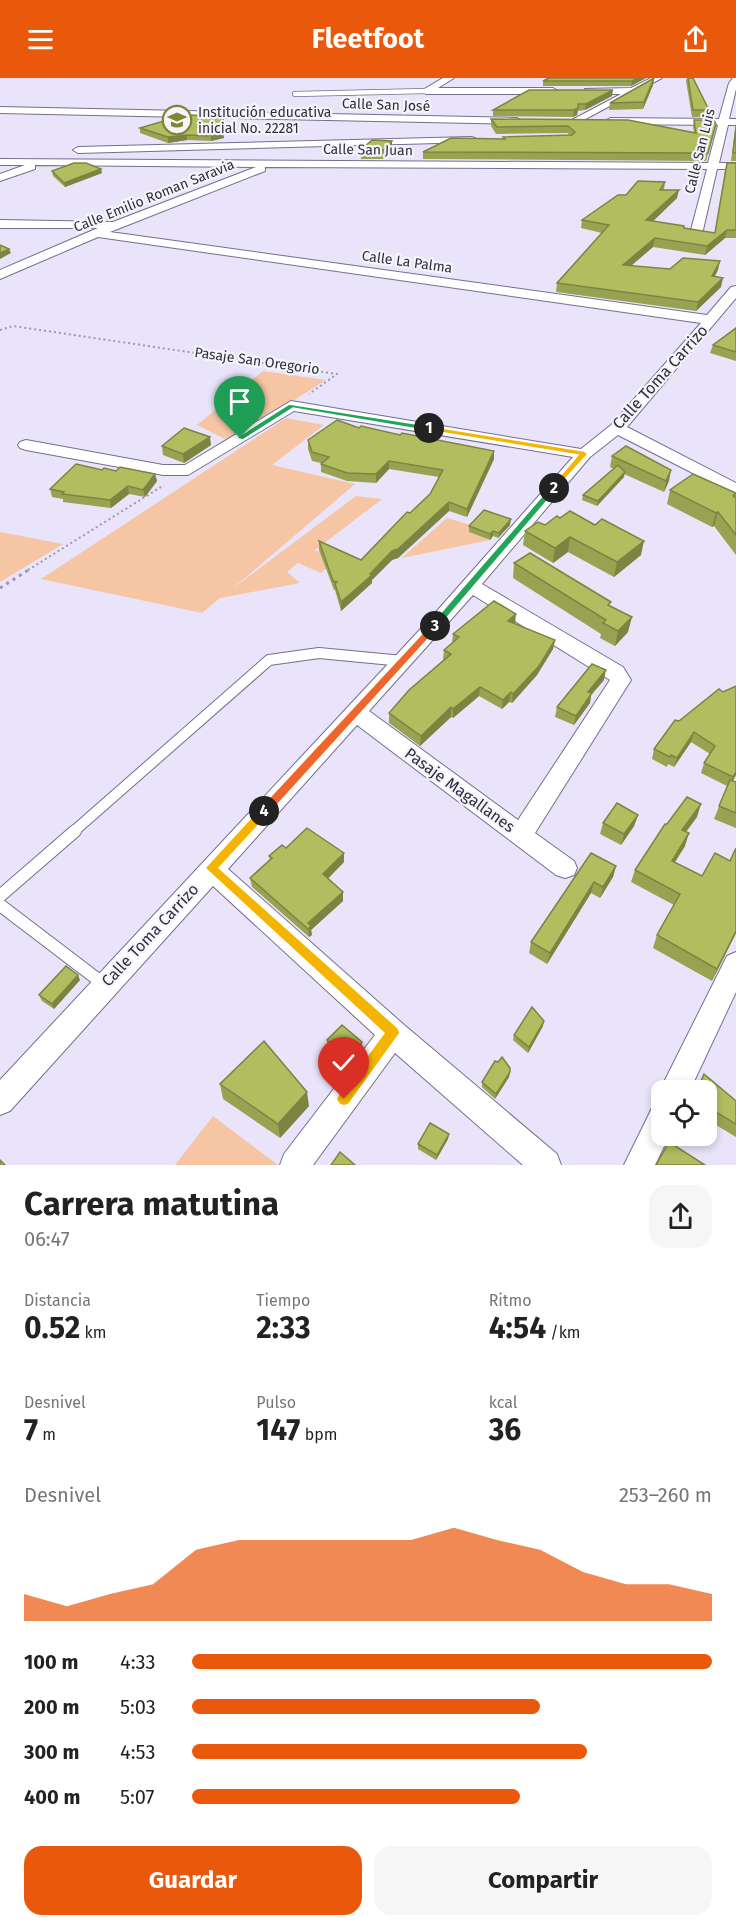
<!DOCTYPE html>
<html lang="es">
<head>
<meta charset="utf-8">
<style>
	body { margin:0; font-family:"Fira Sans",sans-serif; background:#f6f6f6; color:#222; height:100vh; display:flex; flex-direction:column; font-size:22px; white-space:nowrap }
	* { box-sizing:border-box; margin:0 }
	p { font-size:20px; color:#767676 }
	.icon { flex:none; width:33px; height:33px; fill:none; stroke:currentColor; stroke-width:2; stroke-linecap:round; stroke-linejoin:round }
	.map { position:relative; height:1087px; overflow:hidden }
	.sheet { display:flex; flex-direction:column; background:#fff; flex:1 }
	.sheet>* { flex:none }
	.buttons { position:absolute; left:651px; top:1002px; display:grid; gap:12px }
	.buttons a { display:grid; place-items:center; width:66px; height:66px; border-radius:12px; background:#fff; box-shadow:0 3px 9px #0003; font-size:30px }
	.pin { position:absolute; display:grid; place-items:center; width:51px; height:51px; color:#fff; margin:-62px -26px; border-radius:50% 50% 50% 0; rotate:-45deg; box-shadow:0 0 6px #0007 }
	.pin .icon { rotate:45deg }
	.km { position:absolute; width:30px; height:30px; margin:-15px; border-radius:50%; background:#222; color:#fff; font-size:16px; line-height:30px; text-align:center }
	.round { display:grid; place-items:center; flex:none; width:63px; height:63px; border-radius:18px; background:#f6f6f6 }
	.head { display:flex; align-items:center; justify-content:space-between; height:102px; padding:0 24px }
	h1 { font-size:33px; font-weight:700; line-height:45px }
	.metrics { display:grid; grid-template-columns:repeat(3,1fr); gap:9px; height:102px; padding:6px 24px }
	.metrics div { display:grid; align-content:center }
	.metrics b { font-size:30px; font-weight:700 }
	.metrics small { font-size:16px; font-weight:400 }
	.metrics p { font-size:16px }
	.chart { height:168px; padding:12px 24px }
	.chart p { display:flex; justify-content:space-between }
	.chart svg { width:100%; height:108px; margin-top:6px; fill:#ea580c; opacity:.7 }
	.primary-button { display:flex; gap:12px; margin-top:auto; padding:12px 24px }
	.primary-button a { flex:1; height:69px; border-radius:18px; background:#ea580c; color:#fff; font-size:24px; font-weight:700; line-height:69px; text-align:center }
	.primary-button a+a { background:#f6f6f6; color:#222 }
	ul { padding:0 24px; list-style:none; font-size:20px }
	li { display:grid; grid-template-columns:96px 72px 1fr; align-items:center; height:45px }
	li i { height:15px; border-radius:8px; background:#ea580c }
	header { display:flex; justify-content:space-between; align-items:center; height:78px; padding:0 24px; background:#ea580c; color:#fff; font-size:27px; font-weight:700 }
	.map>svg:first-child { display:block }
	.green { fill:#f6c5a4 }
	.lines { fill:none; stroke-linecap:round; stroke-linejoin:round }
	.lane-far2-casing { stroke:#756e8e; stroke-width:6 }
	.lane-far1-casing { stroke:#756e8e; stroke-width:12 }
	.lane-casing { stroke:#756e8e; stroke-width:14 }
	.street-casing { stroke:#756e8e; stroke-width:2 }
	.path-far1 { stroke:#9d99ac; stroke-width:2; stroke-dasharray:2 3; stroke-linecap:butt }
	.path { stroke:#9d99ac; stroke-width:3; stroke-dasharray:3 4.5; stroke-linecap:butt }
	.lane-far2 { stroke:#fff; stroke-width:4.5 }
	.lane-far1 { stroke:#fff; stroke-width:10 }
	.lane { stroke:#fff; stroke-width:12 }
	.street { fill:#fff; fill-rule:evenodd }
	.wall { fill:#98a352 }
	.shaded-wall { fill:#7c8442 }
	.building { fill:#b1bd5f; stroke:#7c8442; stroke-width:1.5 }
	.split-1 { fill:#22a559; stroke:#fff; stroke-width:1.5 }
	.split-2 { fill:#f5b400; stroke:#fff; stroke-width:1.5 }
	.split-3 { fill:#22a559; stroke:#fff; stroke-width:1.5 }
	.split-4 { fill:#f0652b; stroke:#fff; stroke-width:1.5 }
	.split-5 { fill:#f5b400; stroke:#fff; stroke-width:1.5 }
	.labels { text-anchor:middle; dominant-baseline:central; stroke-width:4.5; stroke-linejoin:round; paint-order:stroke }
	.far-street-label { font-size:14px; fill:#312d3c; stroke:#f5f4fb }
	.far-poi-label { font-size:14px; fill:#312d3c; stroke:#f5f4fb; text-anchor:start }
	.street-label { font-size:16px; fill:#312d3c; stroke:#f5f4fb }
</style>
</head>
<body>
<header><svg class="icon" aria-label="menu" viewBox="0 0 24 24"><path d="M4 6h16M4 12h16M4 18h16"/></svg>Fleetfoot<svg class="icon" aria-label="share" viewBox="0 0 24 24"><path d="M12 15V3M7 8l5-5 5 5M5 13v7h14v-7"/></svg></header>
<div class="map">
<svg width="736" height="1087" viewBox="0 0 736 1087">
	<rect width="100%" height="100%" fill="#e9e4fa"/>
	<!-- green -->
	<g class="green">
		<polygon points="263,293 326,302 229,363 197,347"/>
		<polygon points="286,340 324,347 272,387 355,406 232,511 356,418 382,421 314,473 344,474 321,495 298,485 287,494 300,505 220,520 202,535 41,501"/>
		<polygon points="447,440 474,448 469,454 490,462 402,480"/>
		<polygon points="0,454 63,466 0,504"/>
		<polygon points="213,1038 278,1087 175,1087"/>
	</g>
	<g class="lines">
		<!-- lane-far2 casing -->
		<g class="lane-far2-casing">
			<polyline id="lane-far2" points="295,16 426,13"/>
		</g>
		<!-- lane-far1 casing -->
		<g class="lane-far1-casing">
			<polyline id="lane-far1" points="73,754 269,582 319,575 403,583"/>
		</g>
		<!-- lane casing -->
		<g class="lane-casing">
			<g id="lane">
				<polyline points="0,818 75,753"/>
				<polyline points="0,827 105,907"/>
			</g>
		</g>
		<!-- street casing -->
		<g class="street-casing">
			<g id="street">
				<polygon points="443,0 454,0 438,10 553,10 558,13 553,16 426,16 421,13"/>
				<polygon points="651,0 662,0 578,45 570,43 621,16 588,16 585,15 585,11 631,10"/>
				<path d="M733 0H736V11L729 41H736V47H728L719 85H736V91H717L703 152 697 156 691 152 707 91 265 89V93L110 154 707 237 731 209 736 208V220L627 349 736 405V417L618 357 590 379 482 506 623 589 631 602 535 755 574 783 577 790 574 797 565 800 556 797 357 647 228 791 403 946 557 1076 561 1087H523L395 975 313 1087H280L284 1076 375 957 213 808 10 1033 0 1037V1002L428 543 573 379 294 333 188 397H163L26 372 20 370 18 367 20 364 26 362 163 387H185L291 323 581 371 611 347 701 245 98 159 0 201V192L98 150H0V142L113 144 256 89 35 87V91L0 103V96L25 87H0V81L708 85 718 47 610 46 605 43 610 40 719 41 729 5ZM473 517 610 602 518 742 369 633Z"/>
				<polygon points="0,29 517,40 522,43 517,46 0,35"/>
				<polygon points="471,59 475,60 475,64 78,75 73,72 78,69"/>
				<polygon points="736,874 736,914 690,1012 662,1014 665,1002 727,878"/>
				<polygon points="662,1026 662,1058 669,1058 655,1087 624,1087 652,1030"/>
			</g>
		</g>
		<!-- path-far1 -->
		<g class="path-far1">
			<polyline points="0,252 13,248 337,296 309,316"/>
			<polyline points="28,492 164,407"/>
		</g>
		<!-- path -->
		<polyline class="path" points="0,510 30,491"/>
		<!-- lane-far2 -->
		<use href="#lane-far2" class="lane-far2"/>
		<!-- lane-far1 -->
		<use href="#lane-far1" class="lane-far1"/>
		<!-- lane -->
		<use href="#lane" class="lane"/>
		<!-- street -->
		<use href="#street" class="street"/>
	</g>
	<!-- wall -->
	<g class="wall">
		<polygon points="549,0 646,0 631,8 543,8 543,3"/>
		<polygon points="654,0 653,7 643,31 609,32 610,25"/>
		<polygon points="687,0 693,0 709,32 707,39 692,39 686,3"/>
		<polygon points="612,18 585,32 578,33 577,37 573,39 493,38 493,32"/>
		<polygon points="491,41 694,54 693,49 694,42 716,46 706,83 423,81 423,74 503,61 503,59 570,57 567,55 496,56 491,48"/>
		<polygon points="736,45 736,83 731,83"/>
		<polygon points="140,50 224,60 211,63 187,62 168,65 140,55"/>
		<polygon points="392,63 392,71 384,81 361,81 361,72"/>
		<polygon points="736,85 736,160 725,160 705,177 653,169 631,188 670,191 718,192 715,198 721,209 696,233 556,214 557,205 602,155 581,150 582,142 626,117 665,104 664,112 677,120 653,143 684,150 715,155 725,93"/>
		<polygon points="52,93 102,95 65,109 53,98"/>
		<polygon points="736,250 736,283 710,275 713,267"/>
		<polygon points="359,350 494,373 494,381 467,439 449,433 398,480 392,482 372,502 372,505 341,533 335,512 334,512 319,472 319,463 361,482 430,416 439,399 389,391 376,405 347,403 321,394 321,385 312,383 308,371 308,362"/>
		<polygon points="211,367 184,385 163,377 162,368"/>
		<polygon points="612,378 669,403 664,414 624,396 624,399 597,428 582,422 583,417 614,391 610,389"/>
		<polygon points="102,392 155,396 157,403 145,419 129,416 111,430 63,424 63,421 52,419 50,411"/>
		<polygon points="670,412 736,415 736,477 714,448 712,449 667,426"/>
		<polygon points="510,447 498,460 493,458 490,462 469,454 469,448"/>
		<polygon points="545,447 641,477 614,499 568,474 553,485 523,467 525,453"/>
		<polygon points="514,485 611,528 628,554 615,568 600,560 601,556 513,500"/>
		<polygon points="515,546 555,562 553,571 537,597 512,625 509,624 502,631 479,618 453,640 451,639 420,668 389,645 389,635 444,582 443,582 444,572 452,565 453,556"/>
		<polygon points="604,602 591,617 590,625 574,647 555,639 557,629"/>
		<polygon points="736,608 736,697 733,703 736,704 736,750 714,741 727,708 701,695 704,685 710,676 691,664 674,689 668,686 667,689 652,681 654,671 679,643 723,614"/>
		<polygon points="638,737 634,748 621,767 600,756 603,745"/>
		<polygon points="697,739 686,754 685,768 675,784 702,798 730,783 736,770 736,855 712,903 653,870 657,857 674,827 631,804 635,792 667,746"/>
		<polygon points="286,770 344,784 328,801 343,823 311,852 312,857 309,859 252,809 250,800 270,782 269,778"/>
		<polygon points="591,775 616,788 613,799 600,820 591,815 547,886 529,875 531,864"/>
		<polygon points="80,902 54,931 42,923 39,917"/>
		<polygon points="543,948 528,975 513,962 514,957"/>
		<polygon points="327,962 362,969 346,986 327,967"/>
		<polygon points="510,994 509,999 495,1021 482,1009 482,1004"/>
		<polygon points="220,1006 309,1028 280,1060 223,1021"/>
		<polygon points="706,1012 736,1023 736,1059 706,1041"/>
		<polygon points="449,1056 448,1061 436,1082 418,1071 418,1066"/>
	</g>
	<!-- shaded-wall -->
	<g class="shaded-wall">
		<polygon points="638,0 646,0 631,8 632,3"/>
		<polygon points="654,0 653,7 643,31 644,24"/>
		<polygon points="613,12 612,18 585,32 586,26"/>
		<polygon points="578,30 577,37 573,39 574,32"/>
		<polygon points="223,38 224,60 211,63 211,58"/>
		<polygon points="187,57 187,62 168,65 168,59"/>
		<polygon points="392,63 392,71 384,81 384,72"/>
		<polygon points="101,91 102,95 65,109 64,105"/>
		<polygon points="679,112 677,120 645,151 646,142"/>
		<polygon points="727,152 725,160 705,177 707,168"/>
		<polygon points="655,160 653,169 621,196 623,187"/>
		<polygon points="9,171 11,175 0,181 0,175"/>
		<polygon points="720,183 718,192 710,207 712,198"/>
		<polygon points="723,200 721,209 696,233 698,224"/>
		<polygon points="210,359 211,367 184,385 183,376"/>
		<polygon points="494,373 494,381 467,439 467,431"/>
		<polygon points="389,383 389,391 376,405 376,396"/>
		<polygon points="671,392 669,403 664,414 666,403"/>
		<polygon points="625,394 624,399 597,428 598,423"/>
		<polygon points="155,396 157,403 145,419 143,412"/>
		<polygon points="128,408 129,416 111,430 110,422"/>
		<polygon points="449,424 449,433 398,480 392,482 372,502 372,505 341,533 341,524 392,473"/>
		<polygon points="718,434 714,448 712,449 716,435"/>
		<polygon points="511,441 510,447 498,460 499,455"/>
		<polygon points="493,453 493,458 490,462 490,456"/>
		<polygon points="570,459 568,474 553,485 555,470"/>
		<polygon points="644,463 641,477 614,499 617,484"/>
		<polygon points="516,536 515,546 508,543"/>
		<polygon points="632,539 628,554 615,568 618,553"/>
		<polygon points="555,562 553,571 537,597 512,625 513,616"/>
		<polygon points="606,592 604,602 591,617 590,625 574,647 576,638 588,614"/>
		<polygon points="480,609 479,618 453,640 453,631"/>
		<polygon points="511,614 509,624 502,631 503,622"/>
		<polygon points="451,629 451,639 420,668 421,658"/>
		<polygon points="694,654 691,664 674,689 677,680"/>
		<polygon points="736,694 736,697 729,709 733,699"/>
		<polygon points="701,726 697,739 678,764 682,752"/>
		<polygon points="638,737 634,748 621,767 624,756"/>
		<polygon points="689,755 685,768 668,795 672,783"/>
		<polygon points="344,775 344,784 323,805 323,796"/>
		<polygon points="616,788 613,799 600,820 603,809"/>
		<polygon points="594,804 591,815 547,886 550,875"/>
		<polygon points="343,814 343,823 311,852 312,857 309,859 308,845"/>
		<polygon points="736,853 736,855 712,903 717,891"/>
		<polygon points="78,897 80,902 54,931 52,926"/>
		<polygon points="544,943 543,948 528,975 529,969"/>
		<polygon points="362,964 362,969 346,986 346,980"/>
		<polygon points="510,994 509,999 495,1021 496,1016"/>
		<polygon points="307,1014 309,1028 280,1060 278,1046"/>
		<polygon points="449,1056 448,1061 436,1082 437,1077"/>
	</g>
	<!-- building -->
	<g class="building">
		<polygon points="549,0 638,0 632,3 543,3"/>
		<polygon points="654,0 644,24 610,25"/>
		<polygon points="688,0 693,0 709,32 693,32"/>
		<polygon points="529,12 613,12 586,26 578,26 578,30 574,32 493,32"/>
		<polygon points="184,37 223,38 224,55 211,58 187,57 168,59 140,50"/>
		<polygon points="491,41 628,42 696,55 694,42 714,42 716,46 708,75 423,74 451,60 505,61 503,59 572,57 575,54 568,48 497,49"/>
		<polygon points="736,48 736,75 733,75"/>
		<polygon points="372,62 392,63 384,72 361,72"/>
		<polygon points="74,85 86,85 101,91 64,105 52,93"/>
		<polygon points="727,85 736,85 736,152 727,152 707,168 655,160 623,187 670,191 683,180 720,183 712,198 723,200 698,224 557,205 609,147 582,142 618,117 626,117 638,103 665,104 660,112 679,112 646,142 684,148 684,150 715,155"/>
		<polygon points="0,167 9,171 0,175"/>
		<polygon points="736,250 736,274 713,267"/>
		<polygon points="337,342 359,350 361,348 400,357 402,355 494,373 467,431 449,424 398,471 392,473 370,496 372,497 341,524 335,506 337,504 333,503 319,463 361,482 407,434 410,435 430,416 443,392 389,383 376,396 347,395 321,386 329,379 312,374 308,362"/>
		<polygon points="184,350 210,359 183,376 162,368"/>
		<polygon points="626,368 671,392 666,403 612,378"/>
		<polygon points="76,386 102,392 104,390 116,393 120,389 155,396 143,412 128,408 110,422 62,416 64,414 50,411"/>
		<polygon points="618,387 625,394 598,423 583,417"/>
		<polygon points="693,396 736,415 733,418 736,420 736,457 718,434 716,435 670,412"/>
		<polygon points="484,432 511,441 499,455 493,453 490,456 469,448"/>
		<polygon points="570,433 595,447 602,441 644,463 617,484 570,459 555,470 525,453 538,444 545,447 557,438 560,440"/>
		<polygon points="530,475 611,524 608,527 632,539 618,553 603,545 606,542 514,485"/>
		<polygon points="494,523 516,536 508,543 555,562 539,588 513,616 511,614 503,622 480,609 453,631 451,629 421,658 389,635 409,612 451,576 444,572 459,559 453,556"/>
		<polygon points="592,586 606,592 588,614 592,615 576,638 557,629"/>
		<polygon points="736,608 736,694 733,699 704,685 715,668 694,654 677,680 671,677 670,679 654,671 675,642 679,643 719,611 723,614"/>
		<polygon points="730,702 736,704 736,735 719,728"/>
		<polygon points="687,719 701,726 682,752 689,755 672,783 702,798 715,775 730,783 736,770 736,853 717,891 657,857 680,816 635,792 665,746 667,746"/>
		<polygon points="617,725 638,737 624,756 603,745"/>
		<polygon points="307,750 344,775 323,796 343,814 308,845 311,848 308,851 250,800 272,780 269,778 282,767 286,770"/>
		<polygon points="591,775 616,788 603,809 594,804 550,875 531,864"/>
		<polygon points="66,888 78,897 52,926 39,917"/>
		<polygon points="532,929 544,943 529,969 514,957"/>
		<polygon points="342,947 362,964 346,980 327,962"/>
		<polygon points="264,963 307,1014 278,1046 220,1006"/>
		<polygon points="502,979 510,990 510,994 496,1016 482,1004 495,983 498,984"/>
		<polygon points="704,996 736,1023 736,1046 706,1028 706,1012 697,1012"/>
		<polygon points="430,1045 449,1056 437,1077 418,1066"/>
		<polygon points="669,1064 705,1087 656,1087"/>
		<polygon points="340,1074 355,1087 331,1087"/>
		<polygon points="0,1082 5,1087 0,1087"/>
	</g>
	<!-- split-1 -->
	<polygon class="split-1" points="289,326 429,348 433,350 429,353 293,330 243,362 236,360"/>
	<!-- split-2 -->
	<polygon class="split-2" points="429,348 584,373 588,376 554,413 550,410 578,377 426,352 425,350"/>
	<!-- split-3 -->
	<polygon class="split-3" points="551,408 558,410 438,550 432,550 432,545"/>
	<!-- split-4 -->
	<polygon class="split-4" points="435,544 438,545 438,550 268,737 260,737 260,730 432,545"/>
	<!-- split-5 -->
	<polygon class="split-5" points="264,729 268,730 268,737 219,790 398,950 400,955 349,1026 344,1028 339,1026 336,1021 339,1016 384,955 205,790 260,730"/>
	<!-- icons -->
	<defs>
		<g id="school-ring" transform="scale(1.5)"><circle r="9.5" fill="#f5f4fb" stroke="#7d8633" stroke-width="1.5"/><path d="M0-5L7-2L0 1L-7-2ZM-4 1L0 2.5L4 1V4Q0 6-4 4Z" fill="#7d8633"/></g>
	</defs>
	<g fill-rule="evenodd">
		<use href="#school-ring" x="177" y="42"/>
	</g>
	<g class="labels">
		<!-- far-street labels -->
		<g class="far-street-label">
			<text transform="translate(386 27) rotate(2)">Calle San José</text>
			<text transform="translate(368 72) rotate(1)">Calle San Juan</text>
			<text transform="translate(700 73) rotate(-76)">Calle San Luis</text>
			<text transform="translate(154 118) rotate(-22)">Calle Emilio Roman Saravia</text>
			<text transform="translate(407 184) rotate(8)">Calle La Palma</text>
			<text transform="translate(257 283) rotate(8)">Pasaje San Oregorio</text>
		</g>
		<!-- far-poi labels -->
		<g class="far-poi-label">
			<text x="198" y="34">Institución educativa<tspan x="198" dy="16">inicial No. 22281</tspan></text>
		</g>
		<!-- street labels -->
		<g class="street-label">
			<text transform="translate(660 299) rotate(-48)">Calle Toma Carrizo</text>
			<text transform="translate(460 712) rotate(36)">Pasaje Magallanes</text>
			<text transform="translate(150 857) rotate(-47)">Calle Toma Carrizo</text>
		</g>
	</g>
</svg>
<div class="buttons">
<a><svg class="icon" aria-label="locate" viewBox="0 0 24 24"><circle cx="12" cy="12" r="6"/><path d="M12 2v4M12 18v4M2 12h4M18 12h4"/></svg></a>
</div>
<div class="pin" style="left:240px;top:360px;background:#1e9e55"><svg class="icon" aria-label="arrive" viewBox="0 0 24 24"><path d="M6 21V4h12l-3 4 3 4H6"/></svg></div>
<div class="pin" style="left:344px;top:1021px;background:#d93025"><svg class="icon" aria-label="check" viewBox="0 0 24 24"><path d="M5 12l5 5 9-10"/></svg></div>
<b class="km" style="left:429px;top:350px">1</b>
<b class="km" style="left:554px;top:410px">2</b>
<b class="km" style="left:435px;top:548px">3</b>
<b class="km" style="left:264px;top:733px">4</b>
</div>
<section class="sheet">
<div class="head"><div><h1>Carrera matutina</h1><p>06:47</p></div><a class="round"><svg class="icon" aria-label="share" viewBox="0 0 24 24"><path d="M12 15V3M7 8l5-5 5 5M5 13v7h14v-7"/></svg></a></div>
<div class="metrics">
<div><p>Distancia</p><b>0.52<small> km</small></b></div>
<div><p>Tiempo</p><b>2:33</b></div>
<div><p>Ritmo</p><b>4:54<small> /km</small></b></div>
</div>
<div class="metrics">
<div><p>Desnivel</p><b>7<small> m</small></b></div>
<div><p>Pulso</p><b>147<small> bpm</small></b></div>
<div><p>kcal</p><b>36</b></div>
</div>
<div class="chart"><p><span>Desnivel</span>253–260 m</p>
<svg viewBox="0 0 160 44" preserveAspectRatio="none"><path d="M0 44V33L10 38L20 33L30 29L40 15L50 11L60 11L70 11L80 11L90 11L100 6L110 11L120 15L130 24L140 29L150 29L160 33V44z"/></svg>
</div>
<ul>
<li><b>100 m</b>4:33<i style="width:100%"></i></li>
<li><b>200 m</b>5:03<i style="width:67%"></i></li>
<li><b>300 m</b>4:53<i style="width:76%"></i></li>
<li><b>400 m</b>5:07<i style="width:63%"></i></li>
</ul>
<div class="primary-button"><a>Guardar</a><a>Compartir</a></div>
</section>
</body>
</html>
